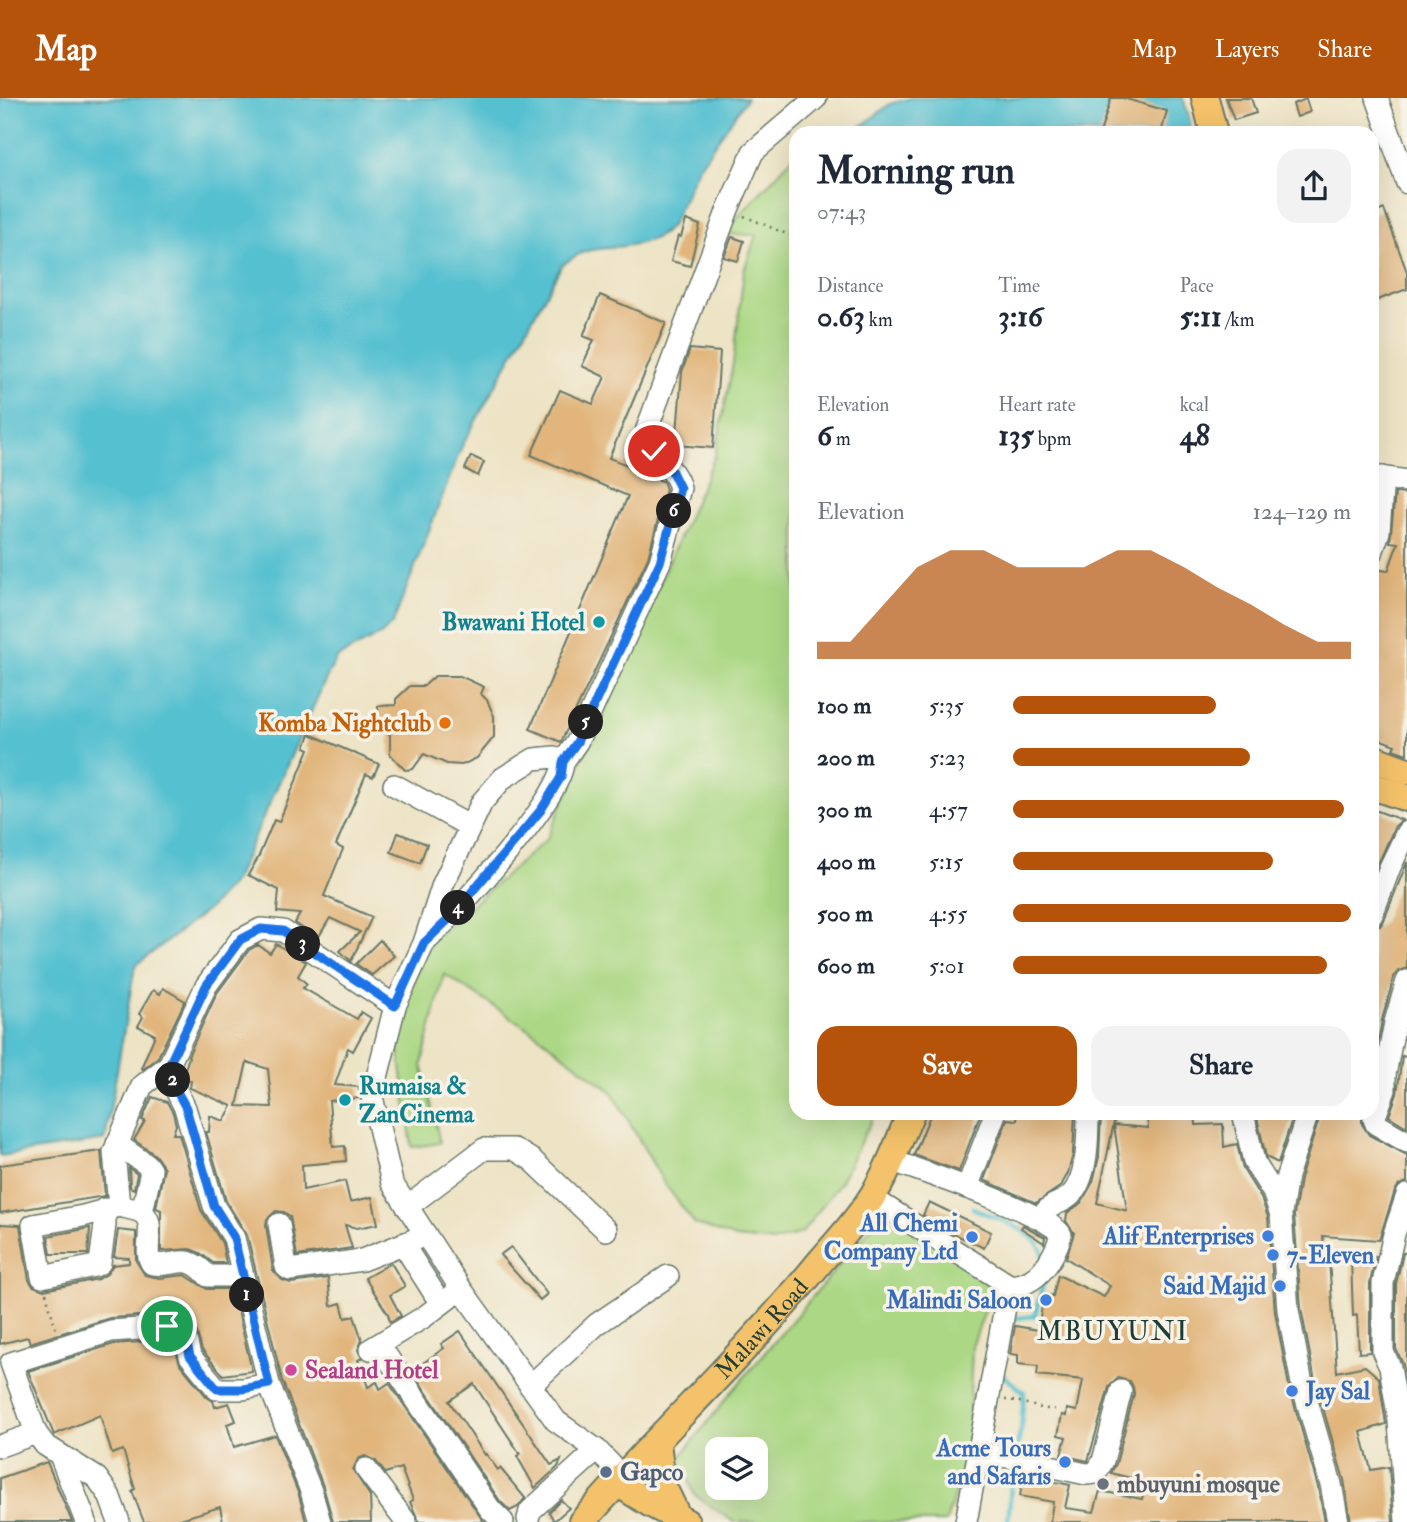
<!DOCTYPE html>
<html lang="en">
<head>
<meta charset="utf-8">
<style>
	body { margin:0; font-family:"IM FELL Double Pica",serif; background:#f2f2f3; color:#1f2937; height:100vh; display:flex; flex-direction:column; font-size:26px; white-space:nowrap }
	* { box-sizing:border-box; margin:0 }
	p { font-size:23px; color:#747a83 }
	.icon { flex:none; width:38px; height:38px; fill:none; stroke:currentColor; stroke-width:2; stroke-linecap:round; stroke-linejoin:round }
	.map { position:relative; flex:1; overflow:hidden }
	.details { position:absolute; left:789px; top:28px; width:590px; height:994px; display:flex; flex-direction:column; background:#fff; border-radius:21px; box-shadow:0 7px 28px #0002 }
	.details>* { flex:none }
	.controls { position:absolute; left:705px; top:1339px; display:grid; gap:14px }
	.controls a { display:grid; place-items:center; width:63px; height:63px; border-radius:14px; background:#fff; box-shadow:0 7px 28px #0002; font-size:35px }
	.pin { position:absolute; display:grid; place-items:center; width:60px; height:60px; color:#fff; margin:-30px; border:4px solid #fff; border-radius:50%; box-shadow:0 2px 7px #0007 }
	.km { position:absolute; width:35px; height:35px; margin:-18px; border-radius:50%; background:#222; color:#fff; font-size:19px; line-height:35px; text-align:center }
	.round { display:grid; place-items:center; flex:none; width:74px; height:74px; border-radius:21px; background:#f2f2f3 }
	.overview { display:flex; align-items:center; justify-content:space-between; height:119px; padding:0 28px }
	h1 { font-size:38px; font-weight:800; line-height:52px }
	.stats { display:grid; grid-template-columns:repeat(3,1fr); gap:10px; height:119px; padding:7px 28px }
	.stats div { display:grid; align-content:center }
	.stats b { font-size:30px; font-weight:800 }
	.stats small { font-size:19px; font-weight:400 }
	.stats p { font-size:19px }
	.chart { height:196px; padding:14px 28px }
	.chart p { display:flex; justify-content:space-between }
	.chart svg { width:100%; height:126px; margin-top:7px; fill:#b45309; opacity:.7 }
	.primary-button { display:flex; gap:14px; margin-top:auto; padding:14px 28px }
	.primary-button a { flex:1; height:80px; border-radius:21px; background:#b45309; color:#fff; font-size:28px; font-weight:800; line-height:80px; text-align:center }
	.primary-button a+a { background:#f2f2f3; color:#1f2937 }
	ul { padding:0 28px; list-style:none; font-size:23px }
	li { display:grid; grid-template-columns:112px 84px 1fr; align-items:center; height:52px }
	li i { height:18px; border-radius:9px; background:#b45309 }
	header { display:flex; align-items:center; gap:42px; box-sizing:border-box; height:98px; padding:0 35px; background:#b45309; color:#fff }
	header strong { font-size:33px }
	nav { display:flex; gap:38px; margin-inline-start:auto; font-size:24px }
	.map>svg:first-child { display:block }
	.green { fill:#acd885; stroke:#668a5c; stroke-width:2; fill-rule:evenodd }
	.water { fill:#55c0d0; stroke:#3a7e82; stroke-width:2 }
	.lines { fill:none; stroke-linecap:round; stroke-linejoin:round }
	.stream { stroke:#55c0d0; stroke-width:4.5 }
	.building { fill:#e1b57b; fill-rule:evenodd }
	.minor-casing { stroke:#677767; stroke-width:24 }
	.major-casing { stroke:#677767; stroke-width:30 }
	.path { stroke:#677767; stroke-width:2.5; stroke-dasharray:2 5; stroke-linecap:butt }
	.minor { stroke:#fff; stroke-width:21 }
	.major { stroke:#f3c26a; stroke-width:26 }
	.route-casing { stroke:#fff; stroke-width:14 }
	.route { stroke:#1a73e8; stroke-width:9 }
	.culture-dot { fill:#0f9aa8; stroke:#f7f3e8; stroke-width:2.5 }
	.food-dot { fill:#e8710a; stroke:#f7f3e8; stroke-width:2.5 }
	.shop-dot { fill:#3f7fe0; stroke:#f7f3e8; stroke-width:2.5 }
	.hotel-dot { fill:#d1479c; stroke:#f7f3e8; stroke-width:2.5 }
	.service-dot { fill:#5c6f8a; stroke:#f7f3e8; stroke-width:2.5 }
	.worship-dot { fill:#6b7280; stroke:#f7f3e8; stroke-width:2.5 }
	.labels { text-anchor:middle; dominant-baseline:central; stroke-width:7; stroke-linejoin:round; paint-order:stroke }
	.culture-label { font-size:24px; font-weight:bold; fill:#0d838f; stroke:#f7f3e8; text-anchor:end }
	.food-label { font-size:24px; font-weight:bold; fill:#c56008; stroke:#f7f3e8; text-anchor:end }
	.shop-label { font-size:24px; font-weight:bold; fill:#366cbe; stroke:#f7f3e8; text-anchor:end }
	.street-label { font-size:24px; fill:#1f3d34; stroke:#f7f3e8 }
	.hotel-label { font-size:24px; font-weight:bold; fill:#b23c85; stroke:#f7f3e8; text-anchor:start }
	.service-label { font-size:24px; font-weight:bold; fill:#4e5e75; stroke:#f7f3e8; text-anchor:start }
	.worship-label { font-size:24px; font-weight:bold; fill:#5b616d; stroke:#f7f3e8; text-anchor:start }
	.neighbourhood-label { font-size:26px; letter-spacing:2px; fill:#1f3d34; stroke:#f7f3e8 }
</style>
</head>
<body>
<header>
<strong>Map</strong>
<nav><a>Map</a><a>Layers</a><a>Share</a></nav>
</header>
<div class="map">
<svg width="1407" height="1424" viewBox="0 0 1407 1424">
	<rect width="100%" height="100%" fill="#f7f3e8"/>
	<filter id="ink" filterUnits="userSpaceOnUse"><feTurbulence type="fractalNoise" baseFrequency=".0143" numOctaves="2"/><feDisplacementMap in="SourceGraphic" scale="14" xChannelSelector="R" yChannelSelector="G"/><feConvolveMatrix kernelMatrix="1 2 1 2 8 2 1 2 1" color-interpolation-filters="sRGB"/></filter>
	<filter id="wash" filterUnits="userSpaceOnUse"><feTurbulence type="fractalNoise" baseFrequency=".00686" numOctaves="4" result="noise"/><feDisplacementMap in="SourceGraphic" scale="28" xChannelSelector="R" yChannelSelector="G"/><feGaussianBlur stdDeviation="1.57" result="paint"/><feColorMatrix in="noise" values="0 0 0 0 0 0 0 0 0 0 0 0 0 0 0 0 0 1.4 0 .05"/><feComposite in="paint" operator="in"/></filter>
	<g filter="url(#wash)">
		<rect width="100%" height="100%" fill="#ede3c5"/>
		<!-- green -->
		<g class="green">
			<polygon points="796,56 796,1015 875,1015 841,1083 802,1135 773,1144 736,1140 695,1126 664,1085 612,994 535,935 444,876 422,966 440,1045 412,1049 396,931 426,847 547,741 715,358 733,266 744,173 756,137 722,136"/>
			<path d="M886 1112 994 1187 972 1249 968 1351 946 1424H734L695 1397 679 1361 730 1296ZM718 1351H756V1390H718Z"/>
		</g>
		<!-- water -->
		<g class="water">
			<path d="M0 0H747L698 70 671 128C651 151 614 147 587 153 578 155 570 162 562 167L462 348 393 525 382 536 338 559 329 574 235 782 210 810 135 868 105 1042 0 1058Z"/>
			<polygon points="911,0 1183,0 1190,22 1191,35 853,35 890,6"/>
		</g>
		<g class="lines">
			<!-- stream -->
			<g class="stream">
				<path d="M973 1110C996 1121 1036 1131 1044 1157"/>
				<polyline points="1008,1221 1035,1218 1044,1182"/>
				<polyline points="1001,1276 1024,1294 1021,1331 1016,1354"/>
				<polyline points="1008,1424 1013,1366"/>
			</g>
		</g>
		<g id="blocks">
			<!-- building -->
			<g class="building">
				<polygon points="1111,0 1123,0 1167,13 1161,35 1100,35"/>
				<polygon points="1226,0 1251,0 1256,15 1234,22"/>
				<polygon points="1306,1 1310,14 1297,19 1293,6"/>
				<polygon points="1384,111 1407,174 1407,191 1372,204 1372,116"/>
				<polygon points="686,122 700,127 690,168 671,163 678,138 681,139"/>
				<polygon points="732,139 744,143 738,163 724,159"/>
				<polygon points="600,197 666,225 609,360 654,377 653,380 663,383 666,391 648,460 561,644 530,631 628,398 531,357 560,292 593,306 605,279 582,268 594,242 583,238"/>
				<polygon points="690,251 720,254 713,350 676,347 682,274"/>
				<polygon points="471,358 484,364 478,378 465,371"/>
				<polygon points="1395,395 1407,396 1407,656 1393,651 1395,647 1376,640 1378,635 1372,633 1372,471 1388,473 1398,445 1390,444"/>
				<polygon points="435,578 460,578 484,589 481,596 487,602 494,618 494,639 477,660 462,667 447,666 424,656 413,671 405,672 390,656 390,637 379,627 378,608 396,607 396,601 410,588 424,588"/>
				<polygon points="310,636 379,666 373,679 366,676 336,747 343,751 324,798 372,819 351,863 340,853 360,834 330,820 318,840 295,825 300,816 277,814 279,792 248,777 258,760 274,722 279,724 309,651 305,649"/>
				<polygon points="1372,711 1402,722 1395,728 1372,780"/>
				<polygon points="398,735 427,746 420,765 391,754"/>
				<polygon points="1407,764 1407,870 1398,873 1394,879 1382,922 1372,976 1372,830 1380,828 1384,822"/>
				<polygon points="380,842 394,858 372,877 356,866"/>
				<path d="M276 846 306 864 298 878 307 886 303 890 357 921 361 914 371 920 353 953 348 950 335 987 359 989V1000L329 1003 333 1049 345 1048 346 1063 302 1067 303 1092 345 1083 350 1104 372 1099 378 1126 357 1130 345 1127 352 1150 297 1158 290 1118 284 1114 276 1113 267 1121 266 1127 273 1172 282 1182 291 1185 328 1180 331 1208 341 1205 345 1220 354 1218 362 1242 358 1252 362 1260 358 1262 368 1289 377 1284 380 1291 389 1285 484 1424H419L410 1404 413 1402 401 1370 385 1375 376 1363 365 1358 358 1361 353 1372 370 1398 371 1424H333L323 1388 282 1282 247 1137 226 1103 206 1034H209L210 1018 224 1023 232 1008 190 990 191 983 186 982 184 974 189 959 188 958 217 895 249 852 258 847 270 855ZM247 964 268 971 272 1009 237 1008Z"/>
				<polygon points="163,890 185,903 158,959 143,971 141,970 155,937 138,928 143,919 139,916 153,892 160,896"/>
				<polygon points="1402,958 1407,959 1407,1029 1389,1018 1397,996"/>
				<polygon points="152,999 167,1004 173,1015 176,1027 173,1036 179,1036 201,1112 222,1145 226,1165 213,1165 200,1155 190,1151 161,1153 161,1112 156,1110 164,1070 155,1057 134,1042 145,1023 142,1022"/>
				<polygon points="931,1015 974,1015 980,1017 959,1073 914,1057"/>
				<polygon points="1018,1015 1075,1015 1073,1056 1068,1075 1061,1088 1036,1105 984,1082 1007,1021 1017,1022"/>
				<polygon points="1101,1015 1116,1015 1097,1105 1127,1113 1114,1027 1148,1030 1147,1016 1195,1015 1196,1027 1223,1026 1224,1049 1237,1046 1243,1071 1261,1100 1268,1119 1275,1214 1289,1288 1318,1389 1325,1424 1050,1424 1053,1404 1020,1398 1024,1376 1036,1378 1036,1380 1070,1387 1065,1410 1094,1414 1100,1393 1142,1401 1146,1384 1111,1375 1116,1366 1134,1296 1133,1289 1130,1283 1118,1280 1109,1289 1088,1363 1061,1357 1066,1339 1058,1337 1062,1317 1066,1318 1067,1311 1077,1313 1083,1282 1037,1277 1038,1268 1018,1266 1018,1257 1010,1256 1015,1228 1038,1232 1044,1196 1053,1198 1058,1177 1104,1199 1110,1188 1066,1160 1074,1135 1066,1123 1067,1115 1081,1105 1093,1084 1099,1059"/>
				<polygon points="1256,1015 1294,1015 1278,1065 1266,1059"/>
				<polygon points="1321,1015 1362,1015 1362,1026 1369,1037 1407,1057 1407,1084 1399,1087 1395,1093 1379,1142 1323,1138 1325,1163 1329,1162 1337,1274 1365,1268 1379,1280 1386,1326 1361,1334 1371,1372 1389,1369 1393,1424 1351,1424 1344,1382 1315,1283 1301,1210 1294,1117 1300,1081"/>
				<polygon points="101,1053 105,1098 0,1115 0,1067"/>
				<polygon points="129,1070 137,1076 134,1091 130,1089"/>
				<polygon points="929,1104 991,1134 984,1150 950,1134 923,1117"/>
				<polygon points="0,1126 20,1127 29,1182 33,1188 44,1192 98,1181 107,1176 113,1167 129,1165 129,1160 114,1159 118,1132 136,1134 136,1163 145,1177 160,1180 185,1177 207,1191 233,1191 252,1273 223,1277 202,1252 195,1228 167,1216 110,1220 30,1245 28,1239 0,1246"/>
				<polygon points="1023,1127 1045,1139 1044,1145 1021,1130"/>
				<polygon points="90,1130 88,1156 51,1156 48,1138"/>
				<polygon points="511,1149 547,1196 540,1202 500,1157"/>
				<polygon points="1403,1155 1407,1155 1407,1291 1403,1266 1396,1251 1396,1186"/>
				<polygon points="1376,1158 1370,1185 1370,1254 1359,1255 1357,1217 1353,1218 1351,1160"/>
				<polygon points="391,1165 405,1188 390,1197 401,1218 390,1224 388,1216 365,1180"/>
				<polygon points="460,1233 551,1367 561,1362 558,1369 535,1390 517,1358 520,1356 474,1286 449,1303 485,1357 486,1356 498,1372 500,1370 525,1400 518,1409 510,1413 500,1403 412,1273 444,1250 441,1246"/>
				<polygon points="165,1242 174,1246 180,1266 207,1299 213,1303 215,1309 229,1305 236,1323 227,1326 234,1349 275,1337 299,1397 306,1424 223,1424 220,1409 177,1422 178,1424 144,1424 132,1393 135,1391 123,1352 112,1356 100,1317 54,1337 28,1273 114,1246"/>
				<polygon points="47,1364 72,1424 0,1424 0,1380"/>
				<polygon points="561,1402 569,1410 554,1423 549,1414"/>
			</g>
		</g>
	</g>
	<g filter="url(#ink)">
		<use href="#blocks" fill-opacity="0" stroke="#677767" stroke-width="2"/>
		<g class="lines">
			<!-- minor casing -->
			<g class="minor-casing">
				<g id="minor">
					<polyline points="1377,0 1407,85"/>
					<polyline points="1372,378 1407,383"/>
					<polyline points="1372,455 1379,434 1383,379"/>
					<path d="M563 664 577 644 660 464 680 390C674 365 648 359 647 331L728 111 753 54 816 0"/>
					<polyline points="394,687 469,728"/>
					<polyline points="1372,817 1390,769 1407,734"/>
					<path d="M424 845C454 816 563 701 563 664L554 659 534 661 503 680 482 704 443 786 424 845 395 908 372 999 392 1085 461 1191 556 1323 597 1352 622 1378"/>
					<polyline points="1407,883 1395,924 1385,977 1385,992 1374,1021 1376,1026 1407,1044"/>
					<polyline points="1243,1015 1254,1064 1273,1094 1280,1114"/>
					<polyline points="1308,1015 1287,1078 1281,1116 1288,1212 1302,1286 1331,1386 1338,1424"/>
					<polyline points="117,1046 147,1067 151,1073 142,1114"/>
					<polyline points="967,1090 995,1016"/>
					<path d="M872 1100 1009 1187C1037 1190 1054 1160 1061 1137 1055 1118 915 1071 890 1062"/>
					<path d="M119 1108C126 1110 135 1111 141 1114 159 1124 141 1153 152 1166 177 1170 185 1152 208 1178H242"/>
					<polyline points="407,1109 484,1051 514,1051 532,1062 606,1132"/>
					<polyline points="104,1111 105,1127 100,1165 95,1168 42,1179 33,1127 83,1118 119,1108 114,1054 142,988 169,967"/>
					<path d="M1041 1121C1051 1102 1060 1108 1071 1097 1088 1079 1088 1038 1088 1015"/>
					<polyline points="279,1126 286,1169 290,1172 362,1162 426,1137"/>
					<polyline points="403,1146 441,1206"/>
					<polyline points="371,1251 424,1219 461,1191"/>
					<polyline points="384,1254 490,1411 503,1424"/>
					<polyline points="530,1288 597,1226 668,1178"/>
					<polyline points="0,1348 36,1335"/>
					<polyline points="979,1356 1009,1359 1086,1376 1096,1375 1103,1363 1121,1293"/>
					<polyline points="60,1357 86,1424"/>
					<polyline points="366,1371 406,1424"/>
					<polyline points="528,1421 530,1413 597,1352"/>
					<polyline points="119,1424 109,1397 97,1380 45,1347 36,1335 11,1265 111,1233 167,1229 185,1237 190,1258 217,1291 243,1291 269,1286"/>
					<polyline points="320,1424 311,1393 269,1286 234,1140 214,1108 185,1010 174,988 169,967 206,888 240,842 261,831 283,833 395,908"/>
					<polyline points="966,1424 1009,1187"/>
					<polyline points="1406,1424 1399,1323 1390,1269 1383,1254 1383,1185 1394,1136 1407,1097"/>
				</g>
			</g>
			<!-- major casing -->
			<g class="major-casing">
				<g id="major">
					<polyline points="1205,0 1214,35"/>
					<polyline points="1372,660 1407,673"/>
					<polyline points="1372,688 1407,700"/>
					<polyline points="657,1344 662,1387 677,1418"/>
					<polyline points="616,1384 651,1406 686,1424"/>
					<path id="s1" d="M582 1424C660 1335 746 1255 820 1164 837 1144 856 1124 870 1102 887 1077 899 1042 911 1015"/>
				</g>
			</g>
			<!-- path -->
			<g class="path">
				<polyline points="744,118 796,140"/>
				<polyline points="46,1195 56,1232"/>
				<path d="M1005 1302C1024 1302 1038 1313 1058 1311"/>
			</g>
			<!-- minor -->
			<use href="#minor" class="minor"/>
			<!-- major -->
			<use href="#major" class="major"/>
		</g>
	</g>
	<g class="lines" filter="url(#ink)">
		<!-- route casing -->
		<g class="route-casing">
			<polyline id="route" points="167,1228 185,1237 190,1258 217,1291 243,1291 269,1286 234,1140 214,1108 186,1010 174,988 169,967 206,888 240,842 261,831 283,833 395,908 424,845 449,821 541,712 561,679 563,664 577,644 660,464 680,390 671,372 654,353"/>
		</g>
		<!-- route -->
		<use href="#route" class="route"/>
	</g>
	<!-- markers -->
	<g class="culture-dot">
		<circle cx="599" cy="524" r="7"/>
		<circle cx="345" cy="1002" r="7"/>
	</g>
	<circle class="food-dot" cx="445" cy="625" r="7"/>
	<g class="shop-dot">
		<circle cx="1268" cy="1138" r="7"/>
		<circle cx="972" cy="1139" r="7"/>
		<circle cx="1273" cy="1157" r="7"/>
		<circle cx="1280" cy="1188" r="7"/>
		<circle cx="1046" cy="1202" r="7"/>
		<circle cx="1292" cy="1293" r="7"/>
		<circle cx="1065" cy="1364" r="7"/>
	</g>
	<circle class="hotel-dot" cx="291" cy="1272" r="7"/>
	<circle class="service-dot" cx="606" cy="1374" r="7"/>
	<circle class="worship-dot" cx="1103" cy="1386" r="7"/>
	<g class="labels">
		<!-- culture labels -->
		<g class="culture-label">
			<text x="585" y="524">Bwawani Hotel</text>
			<text x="359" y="988" text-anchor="start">Rumaisa &amp;<tspan x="359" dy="28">ZanCinema</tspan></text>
		</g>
		<!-- food labels -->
		<g class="food-label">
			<text x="431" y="625">Komba Nightclub</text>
		</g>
		<!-- shop labels -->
		<g class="shop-label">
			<text x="958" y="1125">All Chemi<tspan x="958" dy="28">Company Ltd</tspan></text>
			<text x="1254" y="1138">Alif Enterprises</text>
			<text x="1287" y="1157" text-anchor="start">7-Eleven</text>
			<text x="1266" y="1188">Said Majid</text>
			<text x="1032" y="1202">Malindi Saloon</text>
			<text x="1306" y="1293" text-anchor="start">Jay Sal</text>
			<text x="1051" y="1350">Acme Tours<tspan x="1051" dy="28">and Safaris</tspan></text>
		</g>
		<!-- street labels -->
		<g class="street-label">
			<text stroke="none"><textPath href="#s1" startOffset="264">Malawi Road</textPath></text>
		</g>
		<!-- hotel labels -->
		<g class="hotel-label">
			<text x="305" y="1272">Sealand Hotel</text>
		</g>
		<!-- service labels -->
		<g class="service-label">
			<text x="620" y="1374">Gapco</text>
		</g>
		<!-- worship labels -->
		<g class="worship-label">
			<text x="1117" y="1386">mbuyuni mosque</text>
		</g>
		<!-- neighbourhood labels -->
		<g class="neighbourhood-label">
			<text x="1113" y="1234">MBUYUNI</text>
		</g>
	</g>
</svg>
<div class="controls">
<a><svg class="icon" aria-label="layers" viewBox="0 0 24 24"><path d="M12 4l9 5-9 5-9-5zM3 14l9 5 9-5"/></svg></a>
</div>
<div class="pin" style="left:167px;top:1228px;background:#1e9e55"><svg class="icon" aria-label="arrive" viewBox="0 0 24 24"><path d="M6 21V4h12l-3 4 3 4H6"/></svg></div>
<div class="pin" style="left:654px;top:353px;background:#d93025"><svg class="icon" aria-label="check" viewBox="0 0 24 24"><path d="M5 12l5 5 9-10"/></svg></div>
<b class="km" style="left:247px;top:1197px">1</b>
<b class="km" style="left:173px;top:982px">2</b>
<b class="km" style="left:303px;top:846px">3</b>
<b class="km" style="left:458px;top:810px">4</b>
<b class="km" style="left:586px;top:624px">5</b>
<b class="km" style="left:674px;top:413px">6</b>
<section class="details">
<div class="overview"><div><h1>Morning run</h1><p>07:43</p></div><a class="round"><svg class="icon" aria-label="share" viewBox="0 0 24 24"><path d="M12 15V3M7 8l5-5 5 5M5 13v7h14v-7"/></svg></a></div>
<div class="stats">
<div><p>Distance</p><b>0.63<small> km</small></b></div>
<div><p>Time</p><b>3:16</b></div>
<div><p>Pace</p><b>5:11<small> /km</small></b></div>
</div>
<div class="stats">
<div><p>Elevation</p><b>6<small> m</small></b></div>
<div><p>Heart rate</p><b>135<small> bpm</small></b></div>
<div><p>kcal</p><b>48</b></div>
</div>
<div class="chart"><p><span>Elevation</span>124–129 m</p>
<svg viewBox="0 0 160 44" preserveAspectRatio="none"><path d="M0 44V38L10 38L20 25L30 12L40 6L50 6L60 12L70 12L80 12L90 6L100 6L110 12L120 19L130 25L140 32L150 38L160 38V44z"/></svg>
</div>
<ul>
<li><b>100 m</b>5:35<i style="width:60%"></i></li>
<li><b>200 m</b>5:23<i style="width:70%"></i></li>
<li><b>300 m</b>4:57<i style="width:98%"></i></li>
<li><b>400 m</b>5:15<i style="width:77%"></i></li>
<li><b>500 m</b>4:55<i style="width:100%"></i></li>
<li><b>600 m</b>5:01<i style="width:93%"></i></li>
</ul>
<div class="primary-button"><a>Save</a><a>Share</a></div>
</section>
</div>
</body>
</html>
